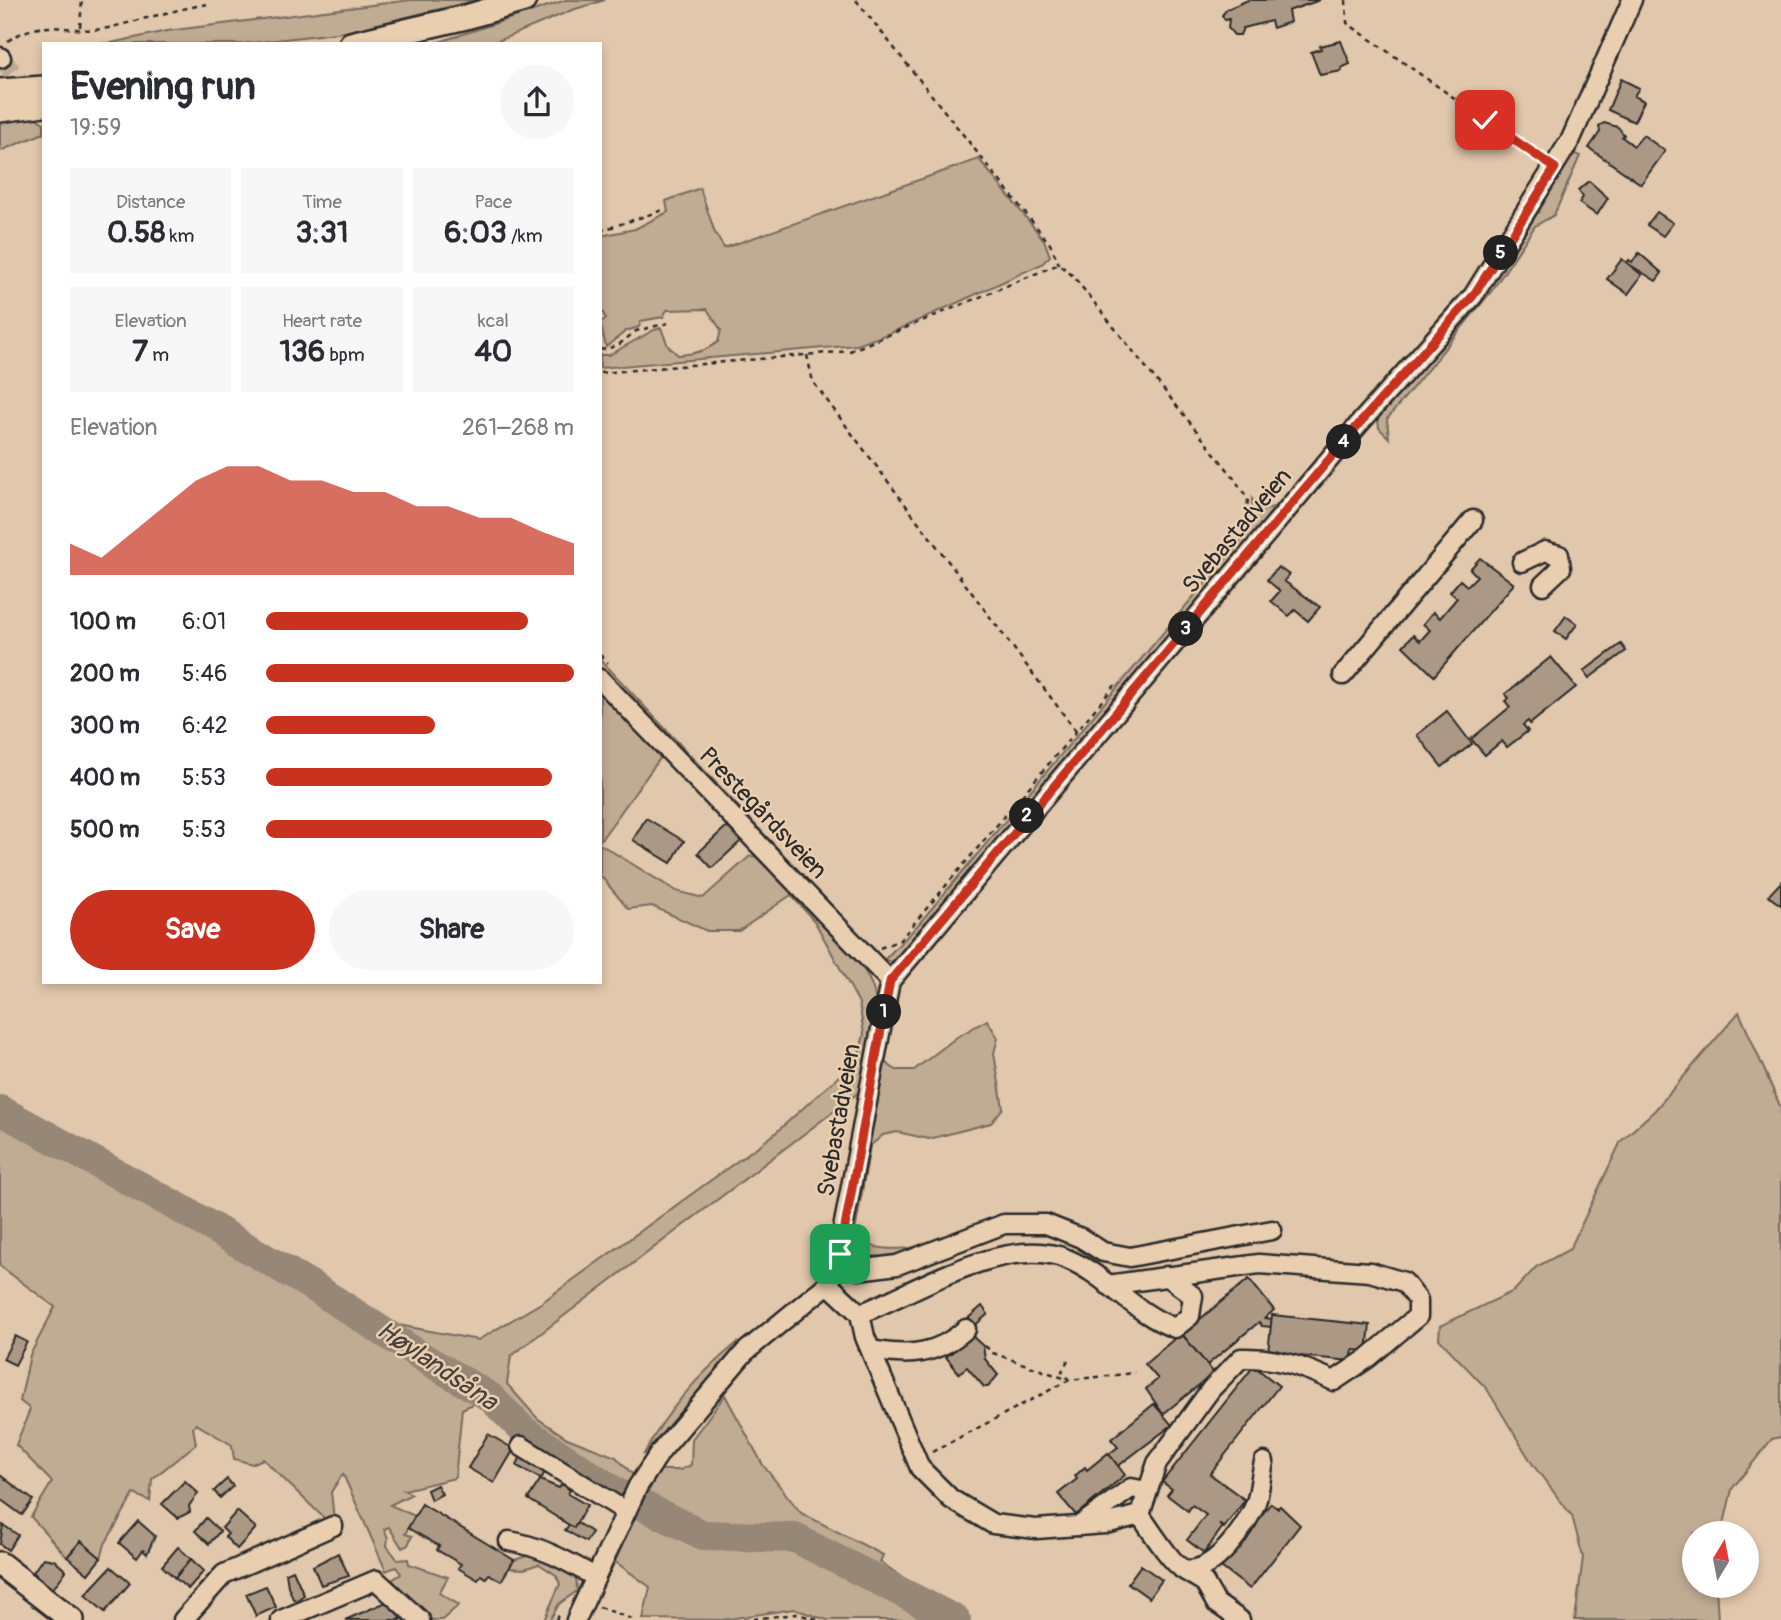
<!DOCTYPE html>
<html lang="en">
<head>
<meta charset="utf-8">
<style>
	body { margin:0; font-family:Pangolin,sans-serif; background:#f7f7f7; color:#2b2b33; height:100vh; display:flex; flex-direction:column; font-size:26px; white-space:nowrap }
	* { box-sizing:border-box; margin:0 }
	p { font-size:23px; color:#7c7c81 }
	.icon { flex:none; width:38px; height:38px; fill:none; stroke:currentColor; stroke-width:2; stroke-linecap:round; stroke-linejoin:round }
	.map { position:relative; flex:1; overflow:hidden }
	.details { position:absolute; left:42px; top:42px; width:560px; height:942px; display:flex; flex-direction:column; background:#fff; border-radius:0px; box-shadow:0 4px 10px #0003 }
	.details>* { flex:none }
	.needle { width:46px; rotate:10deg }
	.buttons { position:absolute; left:1682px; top:1521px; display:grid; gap:14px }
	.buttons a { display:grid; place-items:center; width:77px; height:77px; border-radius:50%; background:#fff; box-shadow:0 4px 10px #0003; font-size:35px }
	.pin { position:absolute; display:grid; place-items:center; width:60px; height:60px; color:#fff; margin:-30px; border-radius:14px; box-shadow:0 4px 10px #0006 }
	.km { position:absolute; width:35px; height:35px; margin:-18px; border-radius:50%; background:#222; color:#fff; font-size:19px; line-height:35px; text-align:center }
	.round { display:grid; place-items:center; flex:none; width:74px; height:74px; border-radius:37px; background:#f7f7f7 }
	.overview { display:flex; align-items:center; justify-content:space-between; height:119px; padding:0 28px }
	h1 { font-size:38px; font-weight:700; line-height:52px }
	.figures { display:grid; grid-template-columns:repeat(3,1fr); gap:10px; height:119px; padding:7px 28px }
	.figures div { display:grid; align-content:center; border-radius:0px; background:#f7f7f7; text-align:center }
	.figures b { font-size:30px; font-weight:700 }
	.figures small { font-size:19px; font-weight:400 }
	.figures p { font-size:19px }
	.chart { height:196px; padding:14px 28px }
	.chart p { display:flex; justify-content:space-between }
	.chart svg { width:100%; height:126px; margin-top:7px; fill:#c8321e; opacity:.7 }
	.primary-button { display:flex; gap:14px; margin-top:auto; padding:14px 28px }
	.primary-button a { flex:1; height:80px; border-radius:42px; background:#c8321e; color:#fff; font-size:28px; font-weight:700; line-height:80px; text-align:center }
	.primary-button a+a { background:#f7f7f7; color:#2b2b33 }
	ul { padding:0 28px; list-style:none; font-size:23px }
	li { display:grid; grid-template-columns:112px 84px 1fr; align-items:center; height:52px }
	li i { height:18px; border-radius:9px; background:#c8321e }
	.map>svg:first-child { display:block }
	.green { fill:#c0ab93; stroke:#766b5f; stroke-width:2 }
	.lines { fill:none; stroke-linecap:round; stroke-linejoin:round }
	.river { stroke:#978776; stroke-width:30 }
	.building { fill:#ac9985; stroke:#2b2b2b; stroke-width:2 }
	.minor-tunnel { stroke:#bda891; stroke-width:18; stroke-dasharray:18 9; stroke-linecap:butt }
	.minor-casing { stroke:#2b2b2b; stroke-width:23 }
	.major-casing { stroke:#2b2b2b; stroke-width:28 }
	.path { stroke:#2b2b2b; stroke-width:2.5; stroke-dasharray:5 5; stroke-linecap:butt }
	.minor { stroke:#e9ceb0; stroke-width:18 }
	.major { stroke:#e9ceb0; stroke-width:23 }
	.route-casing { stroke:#fff; stroke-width:14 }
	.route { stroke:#c8321e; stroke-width:9 }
	.labels { text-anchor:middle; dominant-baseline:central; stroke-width:5; stroke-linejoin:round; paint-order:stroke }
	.street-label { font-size:24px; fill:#2b2b2b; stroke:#e9ceb0 }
	.water-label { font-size:26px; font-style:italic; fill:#46423e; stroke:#e9ceb0 }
</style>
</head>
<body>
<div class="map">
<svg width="1781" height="1620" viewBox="0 0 1781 1620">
	<rect width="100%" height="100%" fill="#e1c7ab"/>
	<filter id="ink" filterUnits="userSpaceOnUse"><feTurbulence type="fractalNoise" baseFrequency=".0143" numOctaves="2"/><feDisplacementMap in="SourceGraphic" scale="14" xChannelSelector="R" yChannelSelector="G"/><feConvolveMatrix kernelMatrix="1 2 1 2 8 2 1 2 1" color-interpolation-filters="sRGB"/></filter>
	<g filter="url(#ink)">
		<!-- green -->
		<g class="green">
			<polygon points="411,0 477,0 345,32 241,44 87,44 111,43 167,31"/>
			<polygon points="566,0 605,0 572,10 491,44 433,44"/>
			<polygon points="31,115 44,123 44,133 0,151 0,117"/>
			<path d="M1570 152 1580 156 1554 215 1535 226 1491 292 1387 419 1389 438 1379 428 1377 413C1447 332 1526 251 1570 152Z"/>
			<path d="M979 159 1044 240 1050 256 1042 264 893 332 857 345 600 368V355H609L654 330 661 328 668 346 678 355C695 354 705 351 718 342L721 330 707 309 667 310 663 317 641 321 639 327 626 331 606 347 600 322 606 319 600 307V236L635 229 668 212 666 201 700 188 715 233 724 248Z"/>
			<polygon points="1252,499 1261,511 1282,504 903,950 893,962 884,960 917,926 1247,533 1253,519"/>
			<polygon points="600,659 864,941 873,955 600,669"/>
			<polygon points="600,688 663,754 600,841"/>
			<path d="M600 844 676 891 703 898 750 856 761 857C791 887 870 957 875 997 878 1018 864 1070 858 1093L511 1356 507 1384 537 1418 567 1438 616 1457 636 1478 627 1495 564 1465 530 1444 484 1399 462 1409 455 1478 404 1490 412 1494 390 1505 415 1516 405 1534 412 1536 408 1545 402 1548 389 1527 384 1529 388 1538 387 1546 398 1560 408 1559 409 1564 448 1577 439 1593 459 1605 442 1620H431L392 1580 401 1574 396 1567 386 1571 343 1474 331 1492 334 1519 324 1518 263 1459 252 1464 234 1459 232 1445 196 1424 193 1427 196 1444 152 1479 150 1501 134 1494 105 1544 101 1558 81 1541 67 1557 31 1517 52 1482 16 1445 30 1409 20 1401 30 1355 55 1307 0 1266V1101L393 1324 478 1340 541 1303 772 1136 858 1059 864 1034 859 1003 815 922 791 895 739 931H707L652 906 628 909 600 875Z"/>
			<polygon points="1739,1012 1781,1108 1781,1437 1772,1439 1732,1489 1722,1533 1694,1533 1694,1586 1716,1586 1718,1620 1575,1620 1583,1557 1572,1516 1533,1465 1487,1389 1439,1339 1440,1326 1514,1291 1536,1267 1570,1249 1621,1141 1655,1110"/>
			<path d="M987 1020 998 1038 994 1053 1003 1108 991 1123 929 1139 897 1132 883 1135 870 1146 854 1238C875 1251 895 1250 919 1247 895 1259 875 1260 850 1250L849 1238 883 1061 896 1070H914L957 1037Z"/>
			<path d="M737 1343V1348L693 1397 651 1452 644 1454C667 1410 699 1374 737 1343Z"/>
			<polygon points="725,1395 763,1465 801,1513 883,1555 880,1562 966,1620 827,1620 794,1609 722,1620 643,1619 650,1587 614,1561 659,1470 680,1470 691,1465 692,1439"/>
			<polygon points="534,1554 576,1574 577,1591 559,1604 550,1620 544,1620 560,1584 556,1575 539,1564 524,1569 509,1568 514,1560"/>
		</g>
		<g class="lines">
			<!-- river -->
			<polyline class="river" points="0,1110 183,1210 317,1289 427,1360 490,1397 524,1431 617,1493 703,1535 795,1538 956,1620"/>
		</g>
		<!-- building -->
		<g class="building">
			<polygon points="1248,0 1320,0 1288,11 1290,22 1273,28 1271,21 1243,28 1240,35 1234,35 1228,28 1229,19 1225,20 1222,15 1227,9"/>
			<polygon points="1341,41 1350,64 1341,68 1342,71 1320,75 1311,52 1321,49 1320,46"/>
			<polygon points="1621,79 1639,88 1634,96 1644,101 1634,122 1608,110"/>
			<polygon points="1604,123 1618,127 1624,135 1622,137 1634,146 1643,135 1665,151 1641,184 1589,148 1600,132 1599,126"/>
			<polygon points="1589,181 1608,198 1597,215 1579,203 1583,197 1578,190"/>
			<polygon points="1657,212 1673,223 1663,236 1647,225"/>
			<polygon points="1639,253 1662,273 1656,281 1627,263 1629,260 1632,262"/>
			<polygon points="1622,259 1642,275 1628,294 1607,279"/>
			<polygon points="1480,558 1514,584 1434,676 1403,646 1413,635 1420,641 1430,630 1423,624 1433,612 1440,618 1457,598 1450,592 1460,580 1467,586 1477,576 1470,569"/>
			<polygon points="1278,567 1289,575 1284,581 1320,607 1308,621 1295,610 1289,616 1271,601 1280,591 1267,580"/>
			<polygon points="1566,616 1577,624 1566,639 1555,631"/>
			<polygon points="1621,644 1626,651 1589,678 1584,671"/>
			<polygon points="1551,657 1576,687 1530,724 1528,721 1523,725 1528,731 1507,747 1502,741 1485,755 1471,739 1510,707 1505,701 1509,698 1505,694"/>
			<polygon points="1447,711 1472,744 1442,767 1417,735"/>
			<polygon points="646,818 684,841 671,863 633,840"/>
			<polygon points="727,826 741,841 712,868 698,853"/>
			<polygon points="1781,882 1781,905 1768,896"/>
			<polygon points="1249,1279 1274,1310 1265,1318 1272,1319 1271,1327 1262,1326 1259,1322 1207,1365 1182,1334"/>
			<polygon points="982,1306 988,1314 973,1327 966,1320"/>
			<polygon points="1272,1315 1370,1325 1367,1351 1353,1350 1351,1361 1268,1353"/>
			<polygon points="1181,1333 1214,1373 1163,1414 1146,1389 1158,1379 1145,1364"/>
			<polygon points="15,1336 27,1342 15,1365 3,1359"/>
			<polygon points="972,1336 983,1346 985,1359 998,1375 988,1387 984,1387 967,1367 959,1373 946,1357"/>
			<polygon points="1254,1366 1279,1386 1210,1474 1245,1500 1224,1528 1219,1524 1222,1528 1204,1553 1187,1540 1206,1515 1192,1505 1188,1511 1167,1495 1172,1489 1162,1482"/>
			<polygon points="1154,1404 1172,1425 1118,1466 1109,1454 1118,1447 1111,1439"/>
			<polygon points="488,1434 514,1449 494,1483 468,1468"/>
			<polygon points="1108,1453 1125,1475 1076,1515 1058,1494 1077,1479 1075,1476 1085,1467 1087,1470"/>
			<polygon points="521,1455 547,1469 541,1479 517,1466"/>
			<polygon points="0,1475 33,1500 22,1515 0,1499"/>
			<polygon points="227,1479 233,1486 220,1498 214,1491"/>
			<polygon points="540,1480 559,1488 562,1484 570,1490 568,1494 587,1505 574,1528 528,1499"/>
			<polygon points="185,1481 198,1493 189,1506 190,1512 178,1518 162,1504"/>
			<polygon points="437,1485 442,1494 431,1500 427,1490"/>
			<polygon points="1271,1503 1278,1508 1280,1506 1300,1525 1250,1589 1221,1567"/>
			<polygon points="422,1504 514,1560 501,1581 489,1574 486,1578 481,1575 478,1580 458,1568 461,1564 437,1550 439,1546 408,1528"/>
			<polygon points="237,1511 256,1528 237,1549 225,1537 228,1534 222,1528"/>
			<polygon points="206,1518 220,1531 209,1544 195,1531"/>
			<polygon points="138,1521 155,1536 147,1554 143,1550 137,1558 119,1543"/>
			<polygon points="577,1523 592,1532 586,1542 565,1530 569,1525 574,1528"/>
			<polygon points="3,1525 18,1535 8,1550 0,1544"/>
			<polygon points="81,1541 101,1558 88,1574 67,1557"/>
			<polygon points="178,1547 191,1559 175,1578 162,1566"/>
			<polygon points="338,1553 349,1576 321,1585 313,1566"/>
			<polygon points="43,1558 54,1560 66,1571 52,1590 33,1572"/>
			<polygon points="191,1559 204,1571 188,1589 175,1578"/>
			<polygon points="1141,1565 1162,1580 1149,1598 1128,1583"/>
			<polygon points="111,1567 130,1583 105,1612 85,1595"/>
			<polygon points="293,1570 304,1595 297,1600 293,1599 288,1586 286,1573"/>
			<polygon points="266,1586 276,1607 256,1616 246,1594"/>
			<polygon points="391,1600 401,1620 345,1620"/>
		</g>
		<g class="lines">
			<!-- minor-tunnel -->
			<polyline class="minor-tunnel" points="1,58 32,95"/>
			<!-- minor casing -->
			<g class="minor-casing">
				<g id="minor">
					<polyline points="0,57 1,58"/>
					<polyline points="1522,562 1545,551 1559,555 1561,568 1543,585"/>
					<polyline points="1343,675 1473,520"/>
					<polyline points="600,679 890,981"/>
					<polyline points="840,1254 858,1270 897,1265 1004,1224 1046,1224 1081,1238 1103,1252 1130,1257 1272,1230"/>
					<path d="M828 1284 860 1314C917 1291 1006 1234 1067 1259 1107 1275 1134 1314 1175 1328L1190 1316 1193 1296 1167 1276"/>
					<path d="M1108 1285 1259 1264 1370 1272 1404 1282 1418 1300V1316L1368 1358 1334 1381C1302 1366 1276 1357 1241 1358L1211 1389 1157 1463 1140 1515C1148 1526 1173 1566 1184 1569 1212 1577 1250 1523 1257 1499 1260 1488 1261 1474 1264 1462"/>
					<polyline points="860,1314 865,1337 920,1468 951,1499 993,1524 1036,1529 1105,1524 1140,1515"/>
					<path d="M872 1350C909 1357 937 1355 966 1329"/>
					<polyline points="521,1446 625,1511"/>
					<polyline points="1079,1526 1131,1488 1147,1491"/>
					<path d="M509 1541C540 1546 567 1561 595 1577"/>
					<polyline points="1182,1569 1204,1582 1216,1603 1240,1620"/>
					<polyline points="183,1620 224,1574 333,1526"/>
					<polyline points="281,1620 376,1580 420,1620"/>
					<polyline points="576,1620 638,1486 661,1451 745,1352 828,1284 835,1271 890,981 1359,424 1473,296 1571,139 1632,0"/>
				</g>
			</g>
			<!-- major casing -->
			<g class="major-casing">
				<g id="major">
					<polyline points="351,44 466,17 524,0"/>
					<polyline points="0,91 44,88"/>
					<polyline points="0,110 44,104"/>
					<polyline points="0,1564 72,1620"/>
				</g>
			</g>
			<!-- path -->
			<g class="path">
				<polyline points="856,0 1050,244 1059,264"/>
				<polyline points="1346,0 1347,23 1540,158"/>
				<polyline points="80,27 82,0"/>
				<path d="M8 41C47 14 71 36 108 28 141 20 173 10 208 4V0"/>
				<polyline points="600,231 663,210"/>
				<polyline points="600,350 617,346 636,331 668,323"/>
				<polyline points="807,355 813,382 1076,731"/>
				<polyline points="600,373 850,351 1059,264 1073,276 1231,474 1248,499 1245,531"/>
				<polyline points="600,655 608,663"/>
				<polyline points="880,948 900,940 1117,683"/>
				<polyline points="985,1346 993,1353 1069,1380"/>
				<polyline points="1068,1360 1062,1371 1069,1380 1135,1373"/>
				<polyline points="932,1452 1069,1380"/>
				<polyline points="599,1607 635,1620"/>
				<polyline points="556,1620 560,1612"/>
				<polyline points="743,1620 796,1614 821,1620"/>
			</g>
			<!-- minor -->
			<use href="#minor" class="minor"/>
			<!-- major -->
			<use href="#major" class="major"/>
		</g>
	</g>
	<g class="lines" filter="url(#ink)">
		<!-- route casing -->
		<g class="route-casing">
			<polyline id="route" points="840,1254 890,981 1359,424 1473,296 1555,168 1485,120"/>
		</g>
		<!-- route -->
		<use href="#route" class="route"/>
	</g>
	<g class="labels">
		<!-- street labels -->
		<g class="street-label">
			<text transform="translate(1237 531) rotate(-50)">Svebastadveien</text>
			<text transform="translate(763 813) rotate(46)">Prestegårdsveien</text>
			<text transform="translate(839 1120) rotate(-80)">Svebastadveien</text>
		</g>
		<!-- water labels -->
		<g class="water-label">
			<text transform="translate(437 1366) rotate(34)">Høylandsåna</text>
		</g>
	</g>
</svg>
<div class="buttons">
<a><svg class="needle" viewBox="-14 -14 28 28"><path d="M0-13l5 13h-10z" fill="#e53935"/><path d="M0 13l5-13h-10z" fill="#7c7c81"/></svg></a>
</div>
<div class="pin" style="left:840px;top:1254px;background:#1e9e55"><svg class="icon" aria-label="arrive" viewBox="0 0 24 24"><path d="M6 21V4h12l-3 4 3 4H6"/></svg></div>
<div class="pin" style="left:1485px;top:120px;background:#d93025"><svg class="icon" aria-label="check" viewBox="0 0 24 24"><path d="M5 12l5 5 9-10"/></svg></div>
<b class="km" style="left:884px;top:1012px">1</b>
<b class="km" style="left:1027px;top:816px">2</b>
<b class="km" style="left:1186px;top:629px">3</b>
<b class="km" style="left:1344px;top:442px">4</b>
<b class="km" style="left:1501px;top:253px">5</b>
<section class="details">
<div class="overview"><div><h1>Evening run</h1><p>19:59</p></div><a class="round"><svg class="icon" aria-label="share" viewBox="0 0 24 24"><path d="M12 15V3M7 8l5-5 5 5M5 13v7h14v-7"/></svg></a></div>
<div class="figures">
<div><p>Distance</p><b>0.58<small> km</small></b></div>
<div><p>Time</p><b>3:31</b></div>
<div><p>Pace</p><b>6:03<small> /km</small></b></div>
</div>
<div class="figures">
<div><p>Elevation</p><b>7<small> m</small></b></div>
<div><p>Heart rate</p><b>136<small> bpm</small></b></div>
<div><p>kcal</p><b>40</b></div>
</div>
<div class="chart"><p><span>Elevation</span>261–268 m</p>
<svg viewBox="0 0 160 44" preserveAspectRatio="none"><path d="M0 44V33L10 38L20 29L30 20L40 11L50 6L60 6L70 11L80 11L90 15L100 15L110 20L120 20L130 24L140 24L150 29L160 33V44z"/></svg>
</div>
<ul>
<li><b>100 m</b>6:01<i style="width:85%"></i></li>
<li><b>200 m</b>5:46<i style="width:100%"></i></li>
<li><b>300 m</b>6:42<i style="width:55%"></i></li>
<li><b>400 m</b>5:53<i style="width:93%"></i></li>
<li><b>500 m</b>5:53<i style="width:93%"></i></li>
</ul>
<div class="primary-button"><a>Save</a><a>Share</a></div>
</section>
</div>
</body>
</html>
